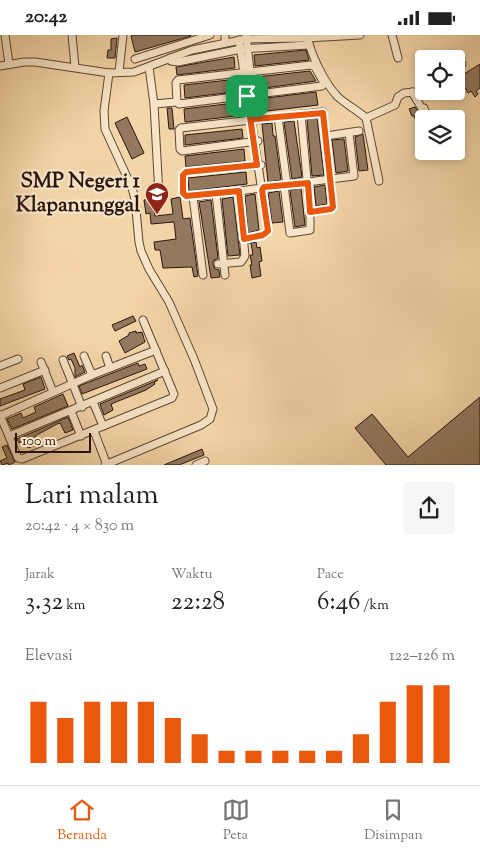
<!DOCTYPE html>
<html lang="id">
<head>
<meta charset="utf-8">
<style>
	body { margin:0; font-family:"Sorts Mill Goudy",serif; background:#f6f6f6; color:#222; height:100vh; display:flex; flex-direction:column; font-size:19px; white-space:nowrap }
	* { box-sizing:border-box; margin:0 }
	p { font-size:16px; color:#767676 }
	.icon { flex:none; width:28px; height:28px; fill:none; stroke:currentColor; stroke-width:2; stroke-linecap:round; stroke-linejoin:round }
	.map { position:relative; height:430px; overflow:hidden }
	.side { display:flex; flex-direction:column; background:#fff; flex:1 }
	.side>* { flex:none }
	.fabs { position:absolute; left:415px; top:15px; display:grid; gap:10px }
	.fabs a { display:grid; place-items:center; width:50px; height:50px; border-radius:5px; background:#fff; box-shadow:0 2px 8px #0003; font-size:25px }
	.scale { position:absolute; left:15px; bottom:12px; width:76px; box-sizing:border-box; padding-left:5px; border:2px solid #2a160f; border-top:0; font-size:14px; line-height:18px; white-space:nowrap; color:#2a160f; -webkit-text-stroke:4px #f8e4c6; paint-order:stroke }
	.pin { position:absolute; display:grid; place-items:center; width:42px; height:42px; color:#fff; margin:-21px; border-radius:10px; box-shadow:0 2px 8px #0006 }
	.round { display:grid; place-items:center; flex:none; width:52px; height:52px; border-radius:5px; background:#f6f6f6 }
	.summary { display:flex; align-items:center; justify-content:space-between; height:85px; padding:0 25px }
	h1 { font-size:28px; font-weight:600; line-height:38px }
	.metrics { display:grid; grid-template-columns:repeat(3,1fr); gap:8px; height:85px; padding:5px 25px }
	.metrics div { display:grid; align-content:center }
	.metrics b { font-size:25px; font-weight:600 }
	.metrics small { font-size:14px; font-weight:400 }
	.metrics p { font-size:14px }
	.chart { height:140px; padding:10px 25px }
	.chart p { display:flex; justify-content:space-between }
	.chart svg { width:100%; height:90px; margin-top:5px; stroke:#ea580c; stroke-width:6 }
	.status { display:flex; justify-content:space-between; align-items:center; height:35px; padding:0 25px; background:#fff; direction:ltr }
	.status svg { height:14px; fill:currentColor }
	.menu { display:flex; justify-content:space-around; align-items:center; height:70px; border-top:1px solid #e0e0e0; background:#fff; font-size:14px; color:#767676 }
	.menu a { display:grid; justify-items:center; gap:2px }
	.menu .on { color:#ea580c }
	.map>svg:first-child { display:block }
	.building { fill:#93795f; stroke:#2a160f }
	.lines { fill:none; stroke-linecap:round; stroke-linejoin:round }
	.minor-casing { stroke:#5c4635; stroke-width:9 }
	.minor { stroke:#f8e4c6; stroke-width:7 }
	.route-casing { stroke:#fff; stroke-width:10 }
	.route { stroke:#ea580c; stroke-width:6 }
	.labels { text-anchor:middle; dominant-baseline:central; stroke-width:4.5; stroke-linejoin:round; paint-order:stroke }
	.poi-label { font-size:21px; font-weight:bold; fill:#2a160f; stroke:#f8e4c6; text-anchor:end }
</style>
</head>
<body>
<div class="status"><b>20:42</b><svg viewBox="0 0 49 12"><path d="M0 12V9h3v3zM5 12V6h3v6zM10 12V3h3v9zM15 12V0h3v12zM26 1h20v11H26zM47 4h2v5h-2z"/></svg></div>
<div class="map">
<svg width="480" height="430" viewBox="0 0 480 430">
	<rect width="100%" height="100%" fill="#f4d5a8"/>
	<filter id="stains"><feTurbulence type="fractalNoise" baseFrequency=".004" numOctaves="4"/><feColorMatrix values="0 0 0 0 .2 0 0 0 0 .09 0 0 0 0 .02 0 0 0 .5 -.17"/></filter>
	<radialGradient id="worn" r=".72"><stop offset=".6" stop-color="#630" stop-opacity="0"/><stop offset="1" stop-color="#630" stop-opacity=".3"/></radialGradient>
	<!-- building -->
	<g class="building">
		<polygon points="133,0 191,0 191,1 135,17 131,1"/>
		<polygon points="117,3 115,23 107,23 108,15 111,15 111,4"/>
		<polygon points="306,15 309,25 255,31 254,20"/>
		<polygon points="234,22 235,33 177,40 176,32"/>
		<polygon points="480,29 480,53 476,56 478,59 475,62 471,56 468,58 464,51 456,57 456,44"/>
		<polygon points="310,36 316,46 257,54 256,42"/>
		<polygon points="238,44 240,44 241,56 185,63 184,50"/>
		<polygon points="316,57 318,70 259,77 258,64"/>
		<polygon points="243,67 244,80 185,87 184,74"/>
		<polygon points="415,72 419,77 424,91 424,105 414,81 412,81 409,74"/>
		<polygon points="167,73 172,73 174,94 169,94"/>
		<polygon points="127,82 144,118 132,124 115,88"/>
		<polygon points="317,83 324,140 312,141 307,84"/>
		<polygon points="294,86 302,142 292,144 284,87"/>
		<polygon points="272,88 273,101 275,101 281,145 268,147 262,89"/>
		<polygon points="242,94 243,103 185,110 185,100"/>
		<polygon points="363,99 368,135 359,136 355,102"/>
		<polygon points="344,104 348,136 336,138 332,105"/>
		<polygon points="244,114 245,126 186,132 185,121"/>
		<polygon points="246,137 247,149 189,156 188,143"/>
		<polygon points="325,150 327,169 316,171 314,152"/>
		<polygon points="301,153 305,190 295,192 290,155"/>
		<polygon points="279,156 283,187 272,188 268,158"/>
		<polygon points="255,159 259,195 248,198 245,161"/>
		<polygon points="180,162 183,184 190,183 198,241 194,242 192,232 163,233 160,215 155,215 154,207 176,204 174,187 151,189 150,178 146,179 144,165 153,164 155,181 173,179 171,164"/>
		<polygon points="233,162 240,220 228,221 222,164"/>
		<polygon points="211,165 218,223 213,226 213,230 215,234 219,235 220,242 211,243 199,167"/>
		<polygon points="256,207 257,213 260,212 262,226 259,227 261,241 252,243 250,230 252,230 250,220 253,220 251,208 249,208"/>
		<polygon points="133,281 136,286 115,296 112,290"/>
		<polygon points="136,296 136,298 142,297 145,307 125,318 119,306 129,300 129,298"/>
		<polygon points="74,318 80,332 82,330 85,337 75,342 75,333 71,324 69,325 67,321"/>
		<polygon points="138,328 139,331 145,329 147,334 82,359 79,351"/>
		<polygon points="41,342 45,354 0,371 0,364 25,355 23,349"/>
		<polygon points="158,345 154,347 155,349 146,355 111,369 113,375 104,380 100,369"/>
		<polygon points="63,359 68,371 12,394 7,384 21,378 23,383 36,377 34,372"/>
		<polygon points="480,362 480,430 386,430 355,393 372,379 408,422"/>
		<polygon points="68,382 73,395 65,398 60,388 57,389 35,401 39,409 28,413 25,405 19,408 17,404"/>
		<polygon points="7,410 15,427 9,430 8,428 2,430 0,426 7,423 2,412"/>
		<polygon points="202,414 204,420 179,430 164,430"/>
	</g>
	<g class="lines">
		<!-- minor casing -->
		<g class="minor-casing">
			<g id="minor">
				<polyline points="5,0 9,29"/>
				<polyline points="72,0 75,32"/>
				<polyline points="246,0 253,63"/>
				<path d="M307 0C310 18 325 49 338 62 347 70 357 75 366 83L395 70 398 62 404 58 425 56"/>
				<polyline points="392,0 398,23"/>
				<polyline points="239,5 268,196 263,200 244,204"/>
				<polyline points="225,7 225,0"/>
				<polyline points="170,23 171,26 178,27 241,14 308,10"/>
				<polyline points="135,24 210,0"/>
				<polygon points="311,30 315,32 324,48 322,51 179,69 177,67 176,48 178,45"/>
				<polyline points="0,31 24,27 35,27 109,38 134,37 192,15 246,4 307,3 360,0"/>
				<polyline points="149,32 154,69 159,160"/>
				<polyline points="456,36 462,29"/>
				<polyline points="119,37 123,0"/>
				<polyline points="412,57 421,72 424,73 428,84"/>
				<polyline points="154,69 177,67"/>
				<polyline points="278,82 287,150"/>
				<polyline points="366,83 379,146"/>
				<polyline points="326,101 359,96"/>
				<polyline points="258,106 182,116 180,114 179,95 181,93 323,77 333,172 331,174 310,177"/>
				<polyline points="261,130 186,137 183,140 183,158 186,161 193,162 354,141 349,98"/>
				<polyline points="284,150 290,198 310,195 310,177 301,79"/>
				<polyline points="216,159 225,240"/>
				<polyline points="193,162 203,240"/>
				<polyline points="218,229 241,227 245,221 239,157"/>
				<polyline points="84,321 92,340"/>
				<polyline points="106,321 110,333"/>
				<polyline points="63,325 82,372"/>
				<polyline points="41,327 53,357"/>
				<polyline points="0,331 18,324"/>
				<polyline points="0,353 45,335"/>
				<polyline points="93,367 103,391"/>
				<polyline points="71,376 81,401"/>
				<polyline points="0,380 18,423 22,424 172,363 174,359 143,285"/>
				<polyline points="0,381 92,340 156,315"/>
				<polyline points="94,396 107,430"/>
				<polyline points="9,401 165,336"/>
				<polyline points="105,430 201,390 210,384 213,374 194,324 169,267 149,234 141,216 139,207 135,164 132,153 105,94 104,76 109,38"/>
				<polyline points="196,430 205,426"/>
			</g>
		</g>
		<!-- minor -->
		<use href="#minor" class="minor"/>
	</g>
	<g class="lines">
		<!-- route casing -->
		<g class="route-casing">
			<polygon id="route" points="252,60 255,84 323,78 333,172 331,174 310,177 308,148 264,152 262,155 268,196 263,200 244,204 239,156 186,161 183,158 183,140 186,137 257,130 247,61"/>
		</g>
		<!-- route -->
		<use href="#route" class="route"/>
	</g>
	<!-- icons -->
	<defs>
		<g id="school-pin" transform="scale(1.25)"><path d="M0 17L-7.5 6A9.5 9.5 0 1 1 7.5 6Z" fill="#8f2418" stroke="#f8e4c6"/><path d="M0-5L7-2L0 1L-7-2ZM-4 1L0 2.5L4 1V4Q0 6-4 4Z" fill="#fff"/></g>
	</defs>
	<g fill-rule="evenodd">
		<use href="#school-pin" x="157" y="159"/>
	</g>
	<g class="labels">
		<!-- poi labels -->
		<g class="poi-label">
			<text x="140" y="147">SMP Negeri 1<tspan x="140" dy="24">Klapanunggal</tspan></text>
		</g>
	</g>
	<rect width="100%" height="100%" filter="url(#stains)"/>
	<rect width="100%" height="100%" fill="url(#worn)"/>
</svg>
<div class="fabs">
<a><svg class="icon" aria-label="locate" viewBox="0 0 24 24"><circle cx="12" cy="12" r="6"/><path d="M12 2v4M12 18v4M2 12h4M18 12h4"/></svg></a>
<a><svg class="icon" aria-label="layers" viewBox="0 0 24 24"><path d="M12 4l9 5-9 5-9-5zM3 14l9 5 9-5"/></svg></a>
</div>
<div class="scale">100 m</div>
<div class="pin" style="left:247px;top:61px;background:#1e9e55"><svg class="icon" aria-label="arrive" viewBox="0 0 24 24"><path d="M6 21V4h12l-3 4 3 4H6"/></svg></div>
</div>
<section class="side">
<div class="summary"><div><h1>Lari malam</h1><p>20:42 · 4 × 830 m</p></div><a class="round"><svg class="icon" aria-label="share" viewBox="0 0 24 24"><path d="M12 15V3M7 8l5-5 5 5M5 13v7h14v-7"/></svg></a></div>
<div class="metrics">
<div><p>Jarak</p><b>3.32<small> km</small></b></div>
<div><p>Waktu</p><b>22:28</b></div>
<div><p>Pace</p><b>6:46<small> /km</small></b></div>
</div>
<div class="chart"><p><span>Elevasi</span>122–126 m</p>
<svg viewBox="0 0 160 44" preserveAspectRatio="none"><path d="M5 44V14M15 44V22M25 44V14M35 44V14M45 44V14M55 44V22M65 44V30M75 44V38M85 44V38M95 44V38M105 44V38M115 44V38M125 44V30M135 44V14M145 44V6M155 44V6"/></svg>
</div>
</section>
<nav class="menu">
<a class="on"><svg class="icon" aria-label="home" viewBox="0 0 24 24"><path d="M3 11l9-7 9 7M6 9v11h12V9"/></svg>Beranda</a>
<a><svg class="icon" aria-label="map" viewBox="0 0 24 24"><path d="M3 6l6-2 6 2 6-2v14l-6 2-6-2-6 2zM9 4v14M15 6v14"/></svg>Peta</a>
<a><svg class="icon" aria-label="saved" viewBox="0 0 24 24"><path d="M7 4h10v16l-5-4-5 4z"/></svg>Disimpan</a>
</nav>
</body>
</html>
